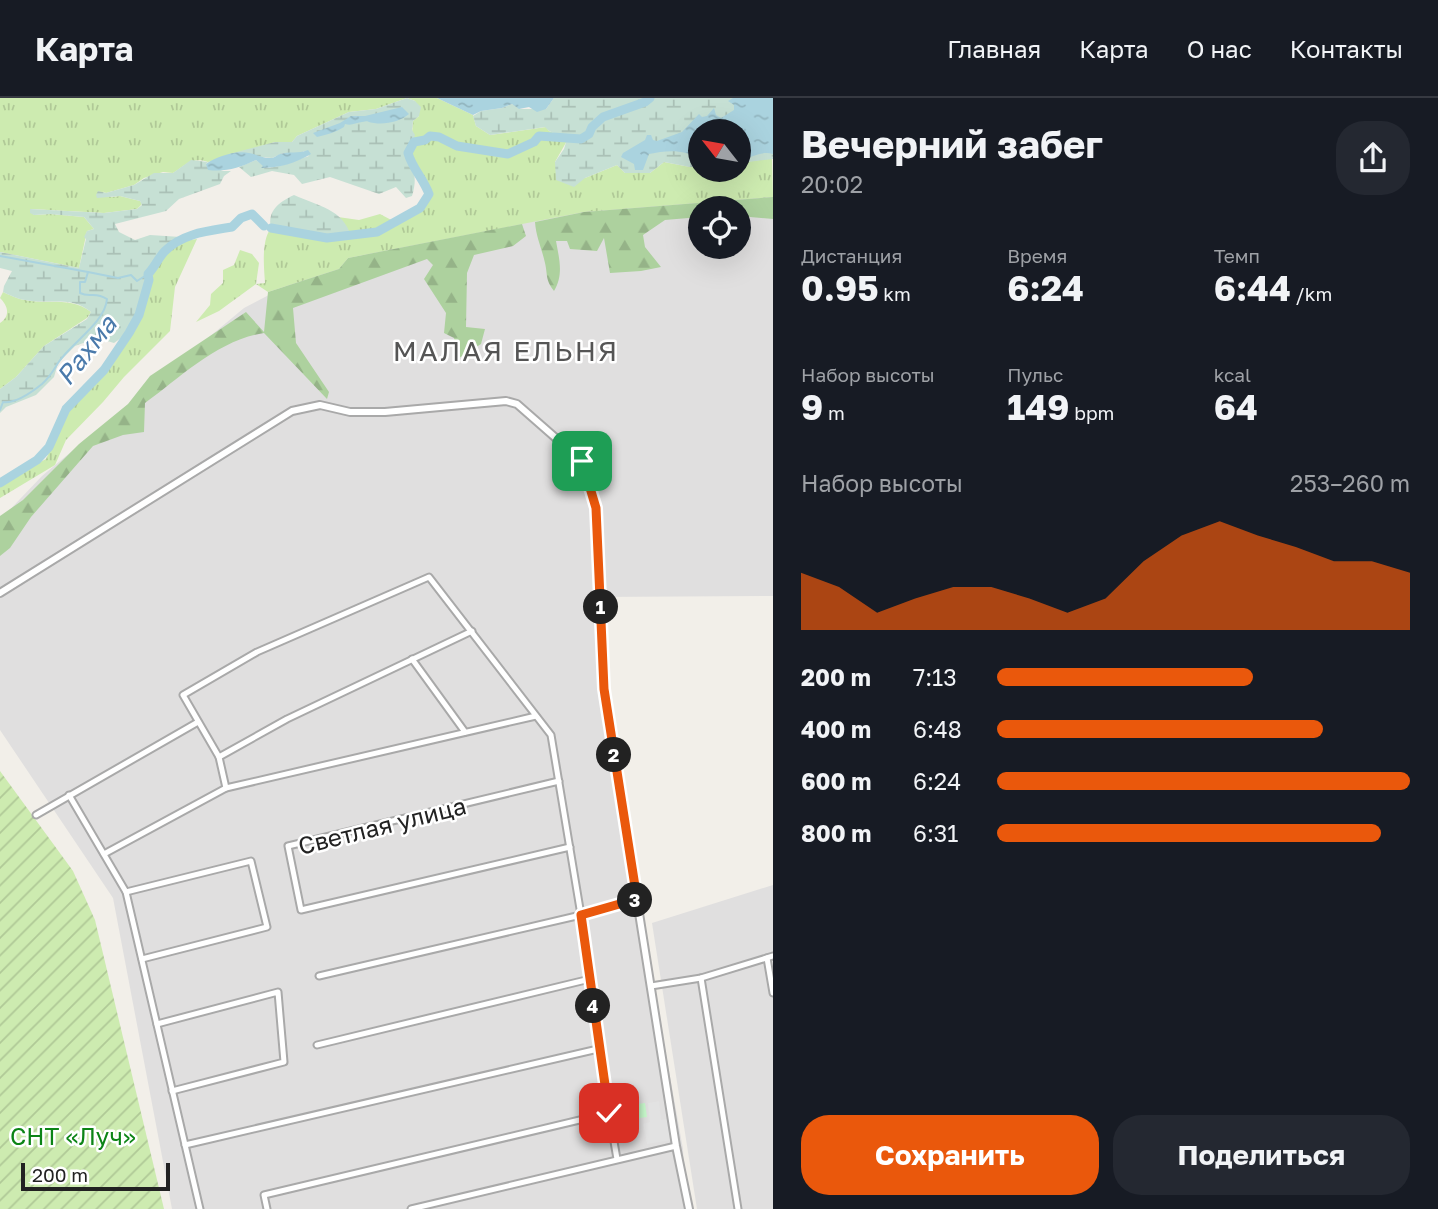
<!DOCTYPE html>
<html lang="ru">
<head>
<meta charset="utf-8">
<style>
	body { margin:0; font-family:"Golos Text",sans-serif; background:#242831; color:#f1f3f6; height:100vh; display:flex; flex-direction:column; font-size:26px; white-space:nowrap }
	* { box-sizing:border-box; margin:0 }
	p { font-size:23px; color:#9ea1a6 }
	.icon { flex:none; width:38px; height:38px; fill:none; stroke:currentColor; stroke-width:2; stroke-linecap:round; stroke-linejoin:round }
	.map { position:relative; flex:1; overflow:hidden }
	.drawer { display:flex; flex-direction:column; background:#171b24; width:665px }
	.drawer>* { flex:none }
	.needle { width:46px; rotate:301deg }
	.fabs { position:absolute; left:688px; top:21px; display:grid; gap:14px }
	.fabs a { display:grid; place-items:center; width:63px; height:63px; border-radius:50%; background:#171b24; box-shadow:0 7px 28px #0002; font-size:35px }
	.scale { position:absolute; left:21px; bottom:18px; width:149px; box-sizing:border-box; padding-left:7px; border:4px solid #222; border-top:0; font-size:19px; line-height:24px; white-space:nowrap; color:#222; -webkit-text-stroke:5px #fff; paint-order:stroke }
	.pin { position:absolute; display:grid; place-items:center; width:60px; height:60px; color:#fff; margin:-30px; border-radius:14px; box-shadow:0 4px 10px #0006 }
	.km { position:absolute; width:35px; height:35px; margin:-18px; border-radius:50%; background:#222; color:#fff; font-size:19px; line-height:35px; text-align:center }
	.round { display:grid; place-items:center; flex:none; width:74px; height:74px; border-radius:28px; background:#242831 }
	.head { display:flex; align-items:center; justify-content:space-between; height:119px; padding:0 28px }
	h1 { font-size:38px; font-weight:700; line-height:52px }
	.stats { display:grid; grid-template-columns:repeat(3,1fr); gap:10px; height:119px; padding:7px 28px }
	.stats div { display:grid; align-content:center }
	.stats b { font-size:35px; font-weight:700 }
	.stats small { font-size:19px; font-weight:400 }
	.stats p { font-size:19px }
	.chart { height:196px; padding:14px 28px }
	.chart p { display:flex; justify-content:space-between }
	.chart svg { width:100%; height:126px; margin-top:7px; fill:#ea580c; opacity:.7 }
	.cta { display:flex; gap:14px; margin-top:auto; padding:14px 28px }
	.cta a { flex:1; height:80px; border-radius:28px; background:#ea580c; color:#fff; font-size:28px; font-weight:700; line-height:80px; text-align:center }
	.cta a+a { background:#242831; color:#f1f3f6 }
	ul { padding:0 28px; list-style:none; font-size:23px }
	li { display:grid; grid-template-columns:112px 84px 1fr; align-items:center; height:52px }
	li i { height:18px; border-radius:9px; background:#ea580c }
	header { display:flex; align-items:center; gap:42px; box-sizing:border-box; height:98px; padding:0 35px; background:#171b24; border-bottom:2px solid #363941 }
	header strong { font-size:33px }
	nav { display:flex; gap:38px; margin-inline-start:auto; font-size:24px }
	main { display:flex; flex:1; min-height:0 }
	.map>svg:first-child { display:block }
	.residential { fill:#e0dfdf; fill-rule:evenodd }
	.grass { fill:url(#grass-tufts) }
	.forest { fill:url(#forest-firs) }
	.wetland { fill:url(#wetland-marsh) }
	.park { fill:#c8facc }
	.garden { fill:url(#garden-furrows) }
	.parking { fill:#e2e2e2 }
	.water { fill:url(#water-ripples) }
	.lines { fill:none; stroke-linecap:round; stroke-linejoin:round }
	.stream { stroke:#aad3df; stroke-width:2 }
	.river { stroke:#aad3df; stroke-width:9 }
	.minor-casing { stroke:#a9a9a9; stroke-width:9 }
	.tertiary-casing { stroke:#a9a9a9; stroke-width:10 }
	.minor { stroke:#fff; stroke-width:5 }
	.tertiary { stroke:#fff; stroke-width:6 }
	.route-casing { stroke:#fff; stroke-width:14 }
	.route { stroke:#ea580c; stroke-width:9 }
	.labels { text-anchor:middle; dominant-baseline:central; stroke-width:5; stroke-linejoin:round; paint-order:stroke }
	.street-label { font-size:24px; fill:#222; stroke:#fff }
	.park-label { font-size:24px; fill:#0c8416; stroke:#fff }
	.water-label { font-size:26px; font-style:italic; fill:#4a7aab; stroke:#fff }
	.quarter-label { font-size:28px; letter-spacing:2px; fill:#555; stroke:#fff }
</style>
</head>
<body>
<header>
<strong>Карта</strong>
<nav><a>Главная</a><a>Карта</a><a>О нас</a><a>Контакты</a></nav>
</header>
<main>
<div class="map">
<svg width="773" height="1111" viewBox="0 0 773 1111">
	<defs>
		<pattern id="grass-tufts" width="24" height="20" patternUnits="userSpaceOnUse" patternTransform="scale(1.75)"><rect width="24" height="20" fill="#cdebb0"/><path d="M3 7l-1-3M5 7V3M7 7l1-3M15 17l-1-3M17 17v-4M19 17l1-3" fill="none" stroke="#b0c997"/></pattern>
		<pattern id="forest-firs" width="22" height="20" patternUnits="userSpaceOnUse" patternTransform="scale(1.75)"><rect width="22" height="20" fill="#add19e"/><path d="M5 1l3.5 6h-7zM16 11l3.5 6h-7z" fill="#95b388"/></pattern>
		<pattern id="wetland-marsh" width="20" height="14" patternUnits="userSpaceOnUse" patternTransform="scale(1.75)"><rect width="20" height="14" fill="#c6e0d4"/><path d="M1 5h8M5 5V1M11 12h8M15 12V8" fill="none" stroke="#aac0b6"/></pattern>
		<pattern id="garden-furrows" width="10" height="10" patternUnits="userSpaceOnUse" patternTransform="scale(1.75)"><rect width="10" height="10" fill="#cdebb0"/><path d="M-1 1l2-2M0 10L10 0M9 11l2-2" fill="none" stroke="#b0c997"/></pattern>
		<pattern id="water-ripples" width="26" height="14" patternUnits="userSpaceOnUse" patternTransform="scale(1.75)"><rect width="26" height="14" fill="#aad3df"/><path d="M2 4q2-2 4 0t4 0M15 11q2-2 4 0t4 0" fill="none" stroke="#92b5bf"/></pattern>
	</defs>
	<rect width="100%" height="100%" fill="#f2efe9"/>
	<!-- residential -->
	<g class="residential">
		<path d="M773 96V498L596 499 601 593 683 1051 686 1111H172L113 800 0 632V422L42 378 244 210 311 175 390 148 582 113ZM700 110H738V149H700Z"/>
		<polygon points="773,787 773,1111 697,1111 652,825"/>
	</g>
	<!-- grass -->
	<g class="grass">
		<path d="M0 0H407L376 11 349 14 297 38 292 44H275L208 64C193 58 184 68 173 75L163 74 144 80 134 87 106 95 102 93 111 99 120 98 140 103 142 106 137 111 104 115 31 111 34 117 50 116 84 119 94 131 87 133 79 170 0 154Z"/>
		<path d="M407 0H437L473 17 476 28 490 37 546 29 549 33 568 41 555 64 585 80 617 67 625 75H650L664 64 690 69H700V72H738L739 65 772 60 773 99 584 114 348 160 339 171 268 194 256 186 219 213 196 224 210 207 211 196 223 185V172L234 167 240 152 252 156 259 165 256 186 265 185C264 169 261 143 271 130L278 133 338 119 359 122 380 116 395 124 420 110 429 96C423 80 412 70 408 55L411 47 413 23 419 18 415 3Z"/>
		<polygon points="197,141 175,189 170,233 124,279 103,304 66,342 55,367 0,400 0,385 46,361 69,311 110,268 134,233 153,176 165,157 184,143"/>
		<path d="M3 194C10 197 17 201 25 202 48 207 71 198 91 214L87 220 44 248 16 279 0 291V225C11 218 8 208 0 200Z"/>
	</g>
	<!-- forest -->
	<g class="forest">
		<path d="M773 99V121L739 118 738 110H700V119L665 122 643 137 645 149 661 169 641 173 610 175 604 140 597 153 570 151 567 143H556C559 160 564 177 554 193 545 181 548 178 545 165 542 151 536 139 535 124L584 114Z"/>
		<path d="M522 126 526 138 513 148 474 157 467 175 466 229 485 231 481 246 459 260 454 240 444 235 446 215 424 181 433 167 427 161 293 210 296 245 329 294 327 301 264 235C218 242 181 279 145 305L144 334 123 337 93 348 31 419 10 450 0 458V418L23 402 79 346 128 306 150 278 246 214 264 234 268 194 339 171 348 160Z"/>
	</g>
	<!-- wetland -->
	<g class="wetland">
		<path d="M407 0 415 3 421 9 419 18 413 23 412 32 415 37 408 55C413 73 418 78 412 98L406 100 396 89 379 96 330 79 302 86 294 77 272 73 251 79 239 69 256 62 264 68 263 70C281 70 292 63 309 58L304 53 300 56 283 55 272 60 229 56 275 44H292L297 38 349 14 376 11Z"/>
		<polygon points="554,0 773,0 773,61 739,65 738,33 700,33 700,69 690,69 664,64 650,75 625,75 617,67 585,80 574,89 556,82 555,64 564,51 567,41 549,33 545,29 490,37 476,28 473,18 481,13 502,10 512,6 520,11 546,11"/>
		<path d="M191 62 208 64 206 66 223 73H231L224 78 220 86 179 101 166 113 115 126 119 134 135 142 150 137 181 139 163 155 156 168 148 176 149 182C139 211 141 227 114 245L97 240 75 248 58 265 54 279 36 297 6 309 0 315V291L16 279 44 248 87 221 91 214C71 197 48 207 25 202 17 201 10 197 3 194L4 188 12 173 0 170V154L79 170 86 141 84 139 87 133 94 131 84 119 50 116 34 117 30 115V111L104 115 137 111 142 107 140 103 120 98 97 100 96 97 98 93 106 95 134 87 154 75H173Z"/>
		<path d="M294 97C318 108 343 111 351 138L327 140 271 130C267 113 279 104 294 97Z"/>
	</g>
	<!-- park -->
	<polygon class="park" points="645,1005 647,1019 618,1023 616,1009"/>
	<!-- garden -->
	<polygon class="garden" points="0,673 73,773 95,822 164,1111 0,1111"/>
	<!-- parking -->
	<polygon class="parking" points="659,1003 661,1022 667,1021 671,1042 647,1046 643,1026 650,1024 648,1005"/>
	<!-- water -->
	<g class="water">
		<polygon points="437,0 554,0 546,11 537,14 529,9 519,11 512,6 502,10 481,13 473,17"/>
		<path d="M733 0H773V56C761 52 751 61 739 61L738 33H700V61C684 51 667 52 649 56L643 72H635L634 66 621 59 623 55 645 42 647 37H651L653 42 657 43 682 34 699 16 702 19 707 18 714 10 716 17 721 20 734 12V7L728 3Z"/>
		<path d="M402 9 409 16C401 23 386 27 374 25 366 24 370 22 362 24 355 25 352 28 345 26L344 29C336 34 326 37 317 39L313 35 340 25 351 18H365Z"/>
		<path d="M308 52 311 56C295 65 280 70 261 70L263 68 256 62C239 70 226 74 208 72L206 66C215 59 236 52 249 55 256 56 262 60 270 60 275 60 275 58 280 56 289 53 298 56 308 52Z"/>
	</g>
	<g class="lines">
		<!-- stream -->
		<g class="stream">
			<polyline points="0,158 88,174"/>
			<path d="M0 312 3 304C16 306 32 294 42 286 50 279 53 273 58 265 71 245 105 225 107 201 95 193 90 200 80 195V184H85L88 174 118 180 131 177 137 183 148 176"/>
		</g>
		<!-- river -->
		<g class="river">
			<path d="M271 130 327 140 377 134 420 110 429 96C423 80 412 70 408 55L414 44 425 42 430 38 439 39 457 48 508 56 534 44 539 38 581 41 589 36 592 29 603 19 645 4 650 0"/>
			<path d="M0 385 37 362 49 349 66 311 104 272 129 235 139 217 149 182 148 176C155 169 158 160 165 153 183 135 208 133 232 129L241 120 252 116 264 128"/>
		</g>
		<!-- minor casing -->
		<g class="minor-casing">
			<g id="minor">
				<polyline points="412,561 465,634"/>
				<polyline points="219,659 287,621 472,533"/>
				<polyline points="559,683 288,748 301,812 570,749"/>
				<polyline points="226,690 219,659 183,597 257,554 429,479 551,637 581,817 598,951 617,1061"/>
				<polyline points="69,697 126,794 200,1111"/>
				<polyline points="36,717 198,624"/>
				<polyline points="104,756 226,690 536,618"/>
				<polyline points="126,794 251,763 267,829 142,861"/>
				<polyline points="767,860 773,895"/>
				<polyline points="319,878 581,817 637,801"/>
				<polyline points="701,880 738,1111"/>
				<polyline points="651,888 701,880 773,858"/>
				<polyline points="157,926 278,894 284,964 172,993"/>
				<polyline points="317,947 590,881"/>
				<polyline points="185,1047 598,951"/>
				<polyline points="267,1111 264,1097 609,1015"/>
				<polyline points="411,1111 676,1048"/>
			</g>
		</g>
		<!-- tertiary casing -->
		<g class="tertiary-casing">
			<polyline id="tertiary" points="0,495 292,313 320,307 350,314 385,314 506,303 517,306 582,363 596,410 605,601 676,1048 689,1111"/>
		</g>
		<!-- minor -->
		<use href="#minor" class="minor"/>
		<!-- tertiary -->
		<use href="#tertiary" class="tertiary"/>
	</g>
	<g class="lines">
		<!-- route casing -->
		<g class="route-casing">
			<polyline id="route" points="582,363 596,410 604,591 637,801 581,817 609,1015"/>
		</g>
		<!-- route -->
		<use href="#route" class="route"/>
	</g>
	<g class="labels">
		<!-- street labels -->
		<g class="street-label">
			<text transform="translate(382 727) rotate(-14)">Светлая улица</text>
		</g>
		<!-- park labels -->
		<g class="park-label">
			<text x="73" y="1037">СНТ «Луч»</text>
		</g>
		<!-- water labels -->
		<g class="water-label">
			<text transform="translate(86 252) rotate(-52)">Рахма</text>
		</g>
		<!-- quarter labels -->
		<g class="quarter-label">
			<text x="506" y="252">МАЛАЯ ЕЛЬНЯ</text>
		</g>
	</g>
</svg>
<div class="fabs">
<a><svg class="needle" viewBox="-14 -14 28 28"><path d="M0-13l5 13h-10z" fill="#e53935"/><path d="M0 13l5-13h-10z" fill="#9ea1a6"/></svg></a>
<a><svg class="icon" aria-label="locate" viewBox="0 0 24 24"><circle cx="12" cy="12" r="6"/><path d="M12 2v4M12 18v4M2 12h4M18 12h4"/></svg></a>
</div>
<div class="scale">200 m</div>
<div class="pin" style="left:582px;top:363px;background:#1e9e55"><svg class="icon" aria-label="arrive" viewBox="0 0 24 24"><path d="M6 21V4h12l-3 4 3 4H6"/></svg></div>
<div class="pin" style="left:609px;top:1015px;background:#d93025"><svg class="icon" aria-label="check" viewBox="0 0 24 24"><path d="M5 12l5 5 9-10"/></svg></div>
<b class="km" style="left:601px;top:509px">1</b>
<b class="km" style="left:614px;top:657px">2</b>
<b class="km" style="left:635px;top:802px">3</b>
<b class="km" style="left:593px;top:908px">4</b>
</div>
<section class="drawer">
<div class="head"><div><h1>Вечерний забег</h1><p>20:02</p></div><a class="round"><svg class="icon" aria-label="share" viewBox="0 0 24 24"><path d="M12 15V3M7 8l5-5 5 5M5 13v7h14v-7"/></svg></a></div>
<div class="stats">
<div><p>Дистанция</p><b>0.95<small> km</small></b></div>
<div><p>Время</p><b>6:24</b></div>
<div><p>Темп</p><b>6:44<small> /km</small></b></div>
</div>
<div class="stats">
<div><p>Набор высоты</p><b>9<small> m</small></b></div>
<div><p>Пульс</p><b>149<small> bpm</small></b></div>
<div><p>kcal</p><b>64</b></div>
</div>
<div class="chart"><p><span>Набор высоты</span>253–260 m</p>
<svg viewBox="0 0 160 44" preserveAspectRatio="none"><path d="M0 44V24L10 29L20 38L30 33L40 29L50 29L60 33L70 38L80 33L90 20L100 11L110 6L120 11L130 15L140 20L150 20L160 24V44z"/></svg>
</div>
<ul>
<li><b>200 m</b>7:13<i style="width:62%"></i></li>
<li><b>400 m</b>6:48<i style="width:79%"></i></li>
<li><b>600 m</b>6:24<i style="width:100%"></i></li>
<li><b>800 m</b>6:31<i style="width:93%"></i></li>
</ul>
<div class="cta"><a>Сохранить</a><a>Поделиться</a></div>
</section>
</main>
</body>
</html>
